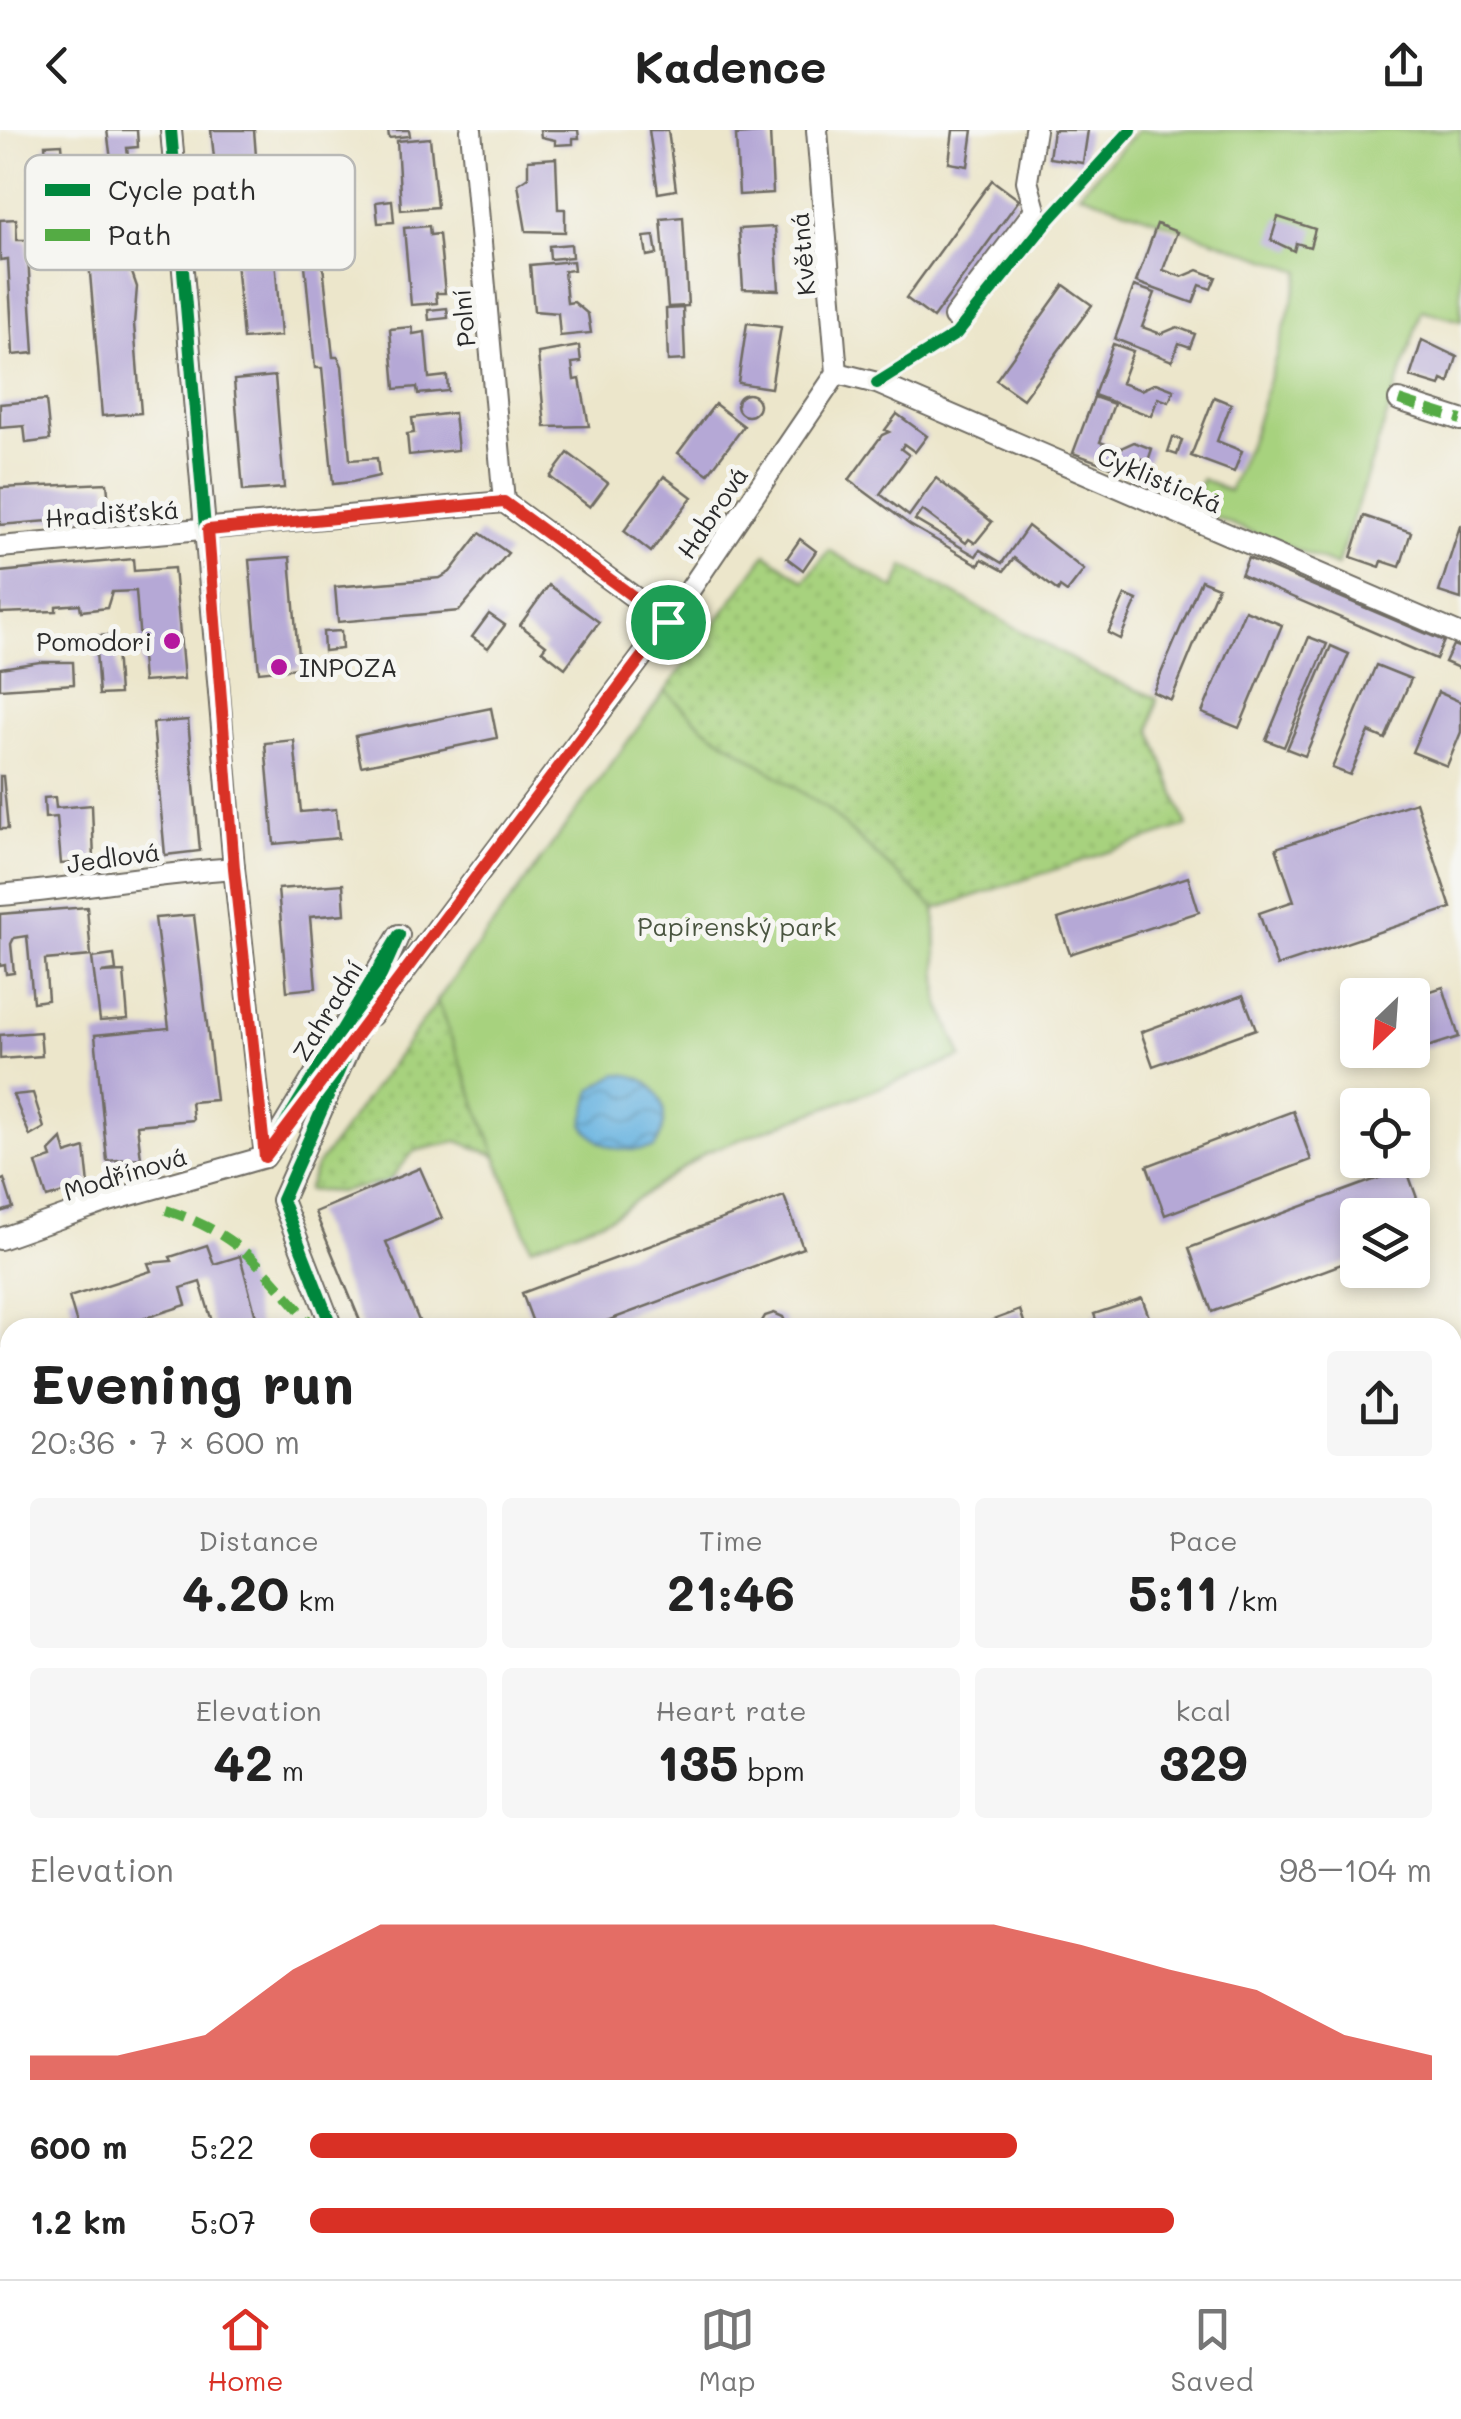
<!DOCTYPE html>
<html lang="en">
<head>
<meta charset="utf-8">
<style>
	body { margin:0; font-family:Mali,sans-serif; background:#f6f6f6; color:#222; height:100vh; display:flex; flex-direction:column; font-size:38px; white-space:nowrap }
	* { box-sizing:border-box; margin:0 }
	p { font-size:32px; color:#767676 }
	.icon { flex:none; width:55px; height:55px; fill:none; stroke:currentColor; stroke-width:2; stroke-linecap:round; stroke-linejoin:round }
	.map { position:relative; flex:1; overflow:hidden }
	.sheet { position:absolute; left:0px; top:1188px; width:1462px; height:962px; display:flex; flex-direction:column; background:#fff; border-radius:30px 30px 0 0; box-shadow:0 5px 15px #0003 }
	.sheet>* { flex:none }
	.needle { width:65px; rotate:205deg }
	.controls { position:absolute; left:1340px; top:848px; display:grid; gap:20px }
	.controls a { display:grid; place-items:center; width:90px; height:90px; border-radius:10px; background:#fff; box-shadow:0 5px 15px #0003; font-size:50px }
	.pin { position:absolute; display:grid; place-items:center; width:85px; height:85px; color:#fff; margin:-42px; border:5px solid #fff; border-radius:50%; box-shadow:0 2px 10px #0007 }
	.round { display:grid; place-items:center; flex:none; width:105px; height:105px; border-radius:10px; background:#f6f6f6 }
	.head { display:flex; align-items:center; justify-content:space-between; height:170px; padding:0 30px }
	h1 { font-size:55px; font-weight:700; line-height:75px }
	.figures { display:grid; grid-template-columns:repeat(3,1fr); gap:15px; height:170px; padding:10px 30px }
	.figures div { display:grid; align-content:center; border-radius:10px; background:#f6f6f6; text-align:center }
	.figures b { font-size:50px; font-weight:700 }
	.figures small { font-size:28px; font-weight:400 }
	.figures p { font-size:28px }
	.chart { height:280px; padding:20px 30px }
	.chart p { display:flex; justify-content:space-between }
	.chart svg { width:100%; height:180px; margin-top:10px; fill:#d93025; opacity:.7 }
	ul { padding:0 30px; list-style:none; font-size:32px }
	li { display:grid; grid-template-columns:160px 120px 1fr; align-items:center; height:75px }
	li i { height:25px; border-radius:12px; background:#d93025 }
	header { display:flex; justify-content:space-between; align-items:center; height:130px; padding:0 30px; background:#fff; font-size:45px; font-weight:700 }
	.tabs { display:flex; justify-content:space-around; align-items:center; height:140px; border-top:2px solid #e0e0e0; background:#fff; font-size:28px; color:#767676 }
	.tabs a { display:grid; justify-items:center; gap:5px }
	.tabs .active { color:#d93025 }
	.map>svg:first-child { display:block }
	.grass { fill:url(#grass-dots); stroke:#697e54; stroke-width:2.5 }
	.forest { fill:url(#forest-crowns); stroke:#58704c; stroke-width:2.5 }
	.garden { fill:#a7d27e; stroke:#697e54; stroke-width:2.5 }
	.water { fill:url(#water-waves); stroke:#496f86; stroke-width:2.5 }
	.building { fill:#b5a8d6 }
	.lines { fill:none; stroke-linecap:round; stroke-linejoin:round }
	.minor-casing { stroke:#6f6c63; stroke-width:24 }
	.primary-casing { stroke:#6f6c63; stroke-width:36 }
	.minor { stroke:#fff; stroke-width:20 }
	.primary { stroke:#fff; stroke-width:32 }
	.tram { stroke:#2b2b2b; stroke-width:2.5 }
	.quiet { stroke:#54ab44; stroke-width:10; stroke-dasharray:20 10; stroke-linecap:butt }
	.cycleway-casing { stroke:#f6f6f2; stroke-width:19 }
	.cycleway { stroke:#00873e; stroke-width:12 }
	.route-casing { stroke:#fff; stroke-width:20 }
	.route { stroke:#d93025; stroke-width:12 }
	.poi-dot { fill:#b5179e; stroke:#f6f6f2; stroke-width:4 }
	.labels { text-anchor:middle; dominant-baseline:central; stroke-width:10; stroke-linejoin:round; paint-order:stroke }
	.street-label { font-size:25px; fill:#2b2b2b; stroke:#f6f6f2 }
	.poi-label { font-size:25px; fill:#2b2b2b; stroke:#f6f6f2; text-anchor:end }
	.park-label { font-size:25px; fill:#4a5540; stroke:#f6f6f2 }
	.key { fill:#f6f6f2; stroke:#b9b9b6; stroke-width:2.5 }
	.key-label { font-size:28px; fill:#2b2b2b }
</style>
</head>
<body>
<header><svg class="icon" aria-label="back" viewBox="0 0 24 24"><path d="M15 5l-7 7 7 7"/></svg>Kadence<svg class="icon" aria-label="share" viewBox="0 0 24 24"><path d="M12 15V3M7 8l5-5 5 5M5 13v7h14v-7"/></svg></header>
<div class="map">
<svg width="1461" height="2149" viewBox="0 0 1461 2149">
	<defs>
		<pattern id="grass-dots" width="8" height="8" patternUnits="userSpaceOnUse" patternTransform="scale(2.5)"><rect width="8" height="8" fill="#a7d27e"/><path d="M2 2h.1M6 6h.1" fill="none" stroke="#90b46d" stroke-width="1.8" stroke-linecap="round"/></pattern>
		<pattern id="forest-crowns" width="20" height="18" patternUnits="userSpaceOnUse" patternTransform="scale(2.5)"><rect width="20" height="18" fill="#85b46d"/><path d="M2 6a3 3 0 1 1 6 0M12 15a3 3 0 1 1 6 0" fill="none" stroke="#6d935a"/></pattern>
		<pattern id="water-waves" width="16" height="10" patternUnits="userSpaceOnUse" patternTransform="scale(2.5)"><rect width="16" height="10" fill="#67b3e0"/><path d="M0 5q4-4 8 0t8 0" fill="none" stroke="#5592b6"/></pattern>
	</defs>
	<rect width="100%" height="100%" fill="#f6f6f2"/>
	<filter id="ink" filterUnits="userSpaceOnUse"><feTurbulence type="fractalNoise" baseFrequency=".01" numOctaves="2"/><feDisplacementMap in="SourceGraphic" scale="20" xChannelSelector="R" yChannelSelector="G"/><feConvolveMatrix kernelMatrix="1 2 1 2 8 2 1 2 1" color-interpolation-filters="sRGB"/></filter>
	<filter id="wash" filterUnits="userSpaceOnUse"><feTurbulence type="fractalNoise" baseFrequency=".0048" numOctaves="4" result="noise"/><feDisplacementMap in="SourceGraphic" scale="40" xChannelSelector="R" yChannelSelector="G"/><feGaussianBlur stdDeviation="2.25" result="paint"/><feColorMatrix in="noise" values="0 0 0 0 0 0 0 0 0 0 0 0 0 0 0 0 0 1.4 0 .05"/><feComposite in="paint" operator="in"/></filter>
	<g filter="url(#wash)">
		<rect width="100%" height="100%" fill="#ece6cb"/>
		<!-- grass -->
		<g class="grass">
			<polygon points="829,420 895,459 904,436 1100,545 1157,568 1151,600 1187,696 935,779 939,872 962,927 706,1022 611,1087 531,1117 496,1026 458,1011 414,1021 388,1052 338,1062 307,1060 316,1037 766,424 805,451"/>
			<polygon points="1461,1582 1461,1675 1453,1668 1452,1586"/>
			<polygon points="285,2140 435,2140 432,2149 285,2149"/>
			<polygon points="1151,2140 1193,2140 1205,2149 1144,2149"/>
		</g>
		<!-- forest -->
		<g class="forest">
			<polygon points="82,2140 285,2140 285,2149 69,2149"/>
			<polygon points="597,2140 652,2140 644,2149 593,2149"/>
		</g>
		<!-- garden -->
		<g class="garden">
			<polygon points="1138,0 1461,0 1461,191 1422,180 1337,436 1191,378 1202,349 1229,361 1253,304 1301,141 1079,63"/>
			<polygon points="665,561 705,598 827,679 935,779 939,872 962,927 706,1022 611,1087 531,1117 437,871"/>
			<polygon points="1452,1747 1461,1752 1461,1981 1453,1991"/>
		</g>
		<!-- water -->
		<g class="water">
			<path d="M617 944C659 943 677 984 654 1018 624 1023 602 1021 583 995L592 959Z"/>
			<polygon points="1461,1415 1461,1582 1453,1586 1452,1419"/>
			<polygon points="435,2140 597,2140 593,2149 432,2149"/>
		</g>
		<g id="blocks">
			<!-- building -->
			<g class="building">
				<polygon points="107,0 137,0 138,17 127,18 130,44 113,45"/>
				<polygon points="211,0 254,0 260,79 220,83"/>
				<polygon points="388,0 409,0 410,6 389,8"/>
				<polygon points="540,0 578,0 579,8 573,8 573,14 555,15 555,10 541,7"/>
				<polygon points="649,0 668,0 676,60 658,63"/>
				<polygon points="953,0 973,0 968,36 949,33"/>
				<polygon points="1053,0 1088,0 1083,33 1049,28"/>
				<polygon points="770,2 773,63 739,65 736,5"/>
				<polygon points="430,8 437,77 401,80 397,11"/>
				<polygon points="62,14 65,50 48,51 45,15"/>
				<polygon points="556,28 558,79 565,79 565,102 526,101 518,54 528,47 528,30"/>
				<polygon points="113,45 122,47 129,134 137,157 134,194 141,283 102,286 82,48"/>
				<polygon points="992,50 1019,70 933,188 906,168"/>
				<polygon points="392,70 394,92 378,93 376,72"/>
				<polygon points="313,74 318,99 337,97 338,107 320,108 333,227 338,227 342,236 350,330 377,328 379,346 352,352 333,354 322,238 315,238 301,94 271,96 269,78"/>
				<polygon points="683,87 688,176 668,177 661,89"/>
				<polygon points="1278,87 1315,99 1310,117 1296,113 1294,121 1271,110"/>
				<polygon points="16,89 17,110 27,110 34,223 13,225 8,129 0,130 0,90"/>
				<polygon points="1157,94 1177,102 1163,140 1182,147 1198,140 1216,147 1211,159 1200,155 1193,173 1136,152"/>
				<polygon points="429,96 430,105 439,104 445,163 436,163 437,173 411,175 404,98"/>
				<polygon points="775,97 779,160 743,159 739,99"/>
				<polygon points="654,106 657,124 647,126 644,107"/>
				<polygon points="571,114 572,127 550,129 549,116"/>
				<polygon points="274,116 281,206 243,209 235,120"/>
				<polygon points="573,131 574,140 564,141 567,173 574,172 588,184 591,203 560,206 558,183 534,181 530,135"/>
				<polygon points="1064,155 1092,175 1023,269 996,250"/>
				<polygon points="1134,156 1155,163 1142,197 1161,204 1177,197 1195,204 1190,217 1179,213 1172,231 1115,209"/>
				<polygon points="447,178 448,188 429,190 428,180"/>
				<polygon points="683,178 685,230 668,231 666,179"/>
				<polygon points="747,193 781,197 771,258 738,253"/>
				<polygon points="412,197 413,204 425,202 429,248 447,246 448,261 418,264 417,257 395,259 390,199"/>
				<polygon points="1422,210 1457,227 1449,253 1442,250 1440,256 1410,247"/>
				<polygon points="1113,214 1133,221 1121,253 1141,260 1156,253 1174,260 1169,272 1158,268 1151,286 1094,265"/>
				<polygon points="579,216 581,232 572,233 574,250 580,249 589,296 545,297 538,223"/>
				<polygon points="275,246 284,358 243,361 234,250"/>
				<circle cx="748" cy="275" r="11"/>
				<polygon points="1094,267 1114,274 1100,312 1119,319 1134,312 1152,319 1148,331 1136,327 1130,344 1073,323"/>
				<polygon points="1214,267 1231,274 1217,311 1242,321 1234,342 1191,326"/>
				<polygon points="46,270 50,310 26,313 24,296 0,298 0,274"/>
				<polygon points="715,274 744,296 708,344 678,323"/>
				<polygon points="454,283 458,320 409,325 407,304 414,303 412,288"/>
				<polygon points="897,284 927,306 915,322 904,314 901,319 909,325 880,364 909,386 936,348 992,392 975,413 969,409 966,413 922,380 915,390 976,426 980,420 1002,433 1028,396 1084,440 1067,462 1060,457 1058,461 1014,428 1004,441 982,429 979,435 910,395 849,350 882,305 889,302 885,300"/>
				<polygon points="1173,307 1182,310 1177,325 1168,322"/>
				<polygon points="568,323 608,353 590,377 550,347"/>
				<polygon points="664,346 692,367 651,422 624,401"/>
				<polygon points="107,353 110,386 0,395 0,358"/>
				<polygon points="1364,386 1411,402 1400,437 1382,431 1380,437 1351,427"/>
				<polygon points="1460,396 1461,396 1461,469 1439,462"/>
				<polygon points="480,403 508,423 459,481 338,492 335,457 440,448 450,442"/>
				<polygon points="800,409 816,421 803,440 787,428"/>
				<polygon points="290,427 299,538 259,542 249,430"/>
				<polygon points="1248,428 1444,511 1436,529 1241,445"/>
				<polygon points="133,429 134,441 174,438 184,549 143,552 136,461 112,462 107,478 81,481 80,474 56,476 56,481 0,483 0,442"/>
				<polygon points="1201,450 1218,457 1171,570 1153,562"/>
				<polygon points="549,455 599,492 565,538 542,520 546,515 520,495"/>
				<polygon points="1125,465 1137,470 1120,509 1108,503"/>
				<polygon points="1245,480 1282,495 1239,598 1202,583"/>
				<polygon points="489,484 505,495 488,518 472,507"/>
				<polygon points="341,501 342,519 324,521 323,502"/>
				<polygon points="115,505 119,564 99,565 95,506"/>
				<polygon points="1309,507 1327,514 1284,617 1266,610"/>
				<polygon points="1453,515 1461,518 1461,539 1445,532"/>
				<polygon points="1331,516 1349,524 1305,626 1287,619"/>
				<polygon points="40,532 73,532 74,554 0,559 0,538"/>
				<polygon points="1376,535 1411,549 1385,609 1369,602 1350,645 1332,638"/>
				<polygon points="1438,562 1461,572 1461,602 1447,636 1412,622"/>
				<polygon points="491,578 497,608 361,636 355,606"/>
				<polygon points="188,590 200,721 165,725 153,593"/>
				<polygon points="294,610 301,682 336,679 339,708 274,714 265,613"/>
				<polygon points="0,646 3,646 8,699 0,699"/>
				<polygon points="55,667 56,678 92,675 94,731 61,734 57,687 45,688 44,668"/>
				<polygon points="1416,672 1451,778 1277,836 1259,783 1294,771 1276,718"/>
				<polygon points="1188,747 1199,782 1070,824 1058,789"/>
				<polygon points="343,754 345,784 310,787 316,858 287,861 278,759"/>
				<polygon points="87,777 91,826 45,830 48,870 33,872 27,806 14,808 11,814 14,843 6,844 5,835 0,836 0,784"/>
				<polygon points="194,785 216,970 191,972 193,990 137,995 141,1028 107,1031 95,905 169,898 155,788"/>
				<polygon points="114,825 116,841 101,843 124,842 128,889 100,891 92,828"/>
				<polygon points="1443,857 1459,907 1371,935 1366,920 1412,920 1412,867"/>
				<polygon points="1243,865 1256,899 1153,936 1141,902"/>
				<polygon points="40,902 42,926 0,929 0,905"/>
				<polygon points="33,963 44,998 30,1006 13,965"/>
				<polygon points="1293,981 1311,1030 1165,1085 1147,1036"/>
				<polygon points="62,1009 66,1024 85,1018 89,1055 47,1068 36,1033 52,1028 50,1021"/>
				<polygon points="420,1038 442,1088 386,1112 422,1198 363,1198 315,1082"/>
				<polygon points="1406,1038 1425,1090 1412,1095 1412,1085 1358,1085 1358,1128 1212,1182 1189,1118"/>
				<polygon points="4,1049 13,1078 0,1082 0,1051"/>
				<polygon points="784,1066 803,1118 588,1198 535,1198 522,1163"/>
				<polygon points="207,1115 214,1134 240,1126 259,1198 214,1198 200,1152 181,1158 186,1175 114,1198 78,1198 69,1167 151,1141 148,1133 172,1131 170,1127"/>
				<polygon points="1142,1168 1153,1198 1099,1198 1094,1184"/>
				<polygon points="1020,1180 1026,1198 974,1198 974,1197"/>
				<polygon points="774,1183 783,1187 788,1198 758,1198 765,1186"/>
				<polygon points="0,1217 10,1226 10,1253 5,1248 0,1253"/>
				<polygon points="0,1271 10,1298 6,1308 10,1334 7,1715 0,1639"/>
				<polygon points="1457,1676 1461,1680 1461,1704 1452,1696"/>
				<polygon points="1461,2083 1461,2127 1452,2121 1452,2092"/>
				<polygon points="39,2140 56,2140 56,2144 53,2149 40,2149"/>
				<polygon points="978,2140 1004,2140 1014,2146 973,2149"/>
				<polygon points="1051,2140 1122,2140 1108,2149 1063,2149"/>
				<polygon points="1193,2140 1228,2140 1222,2149 1205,2149"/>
				<polygon points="1232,2140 1289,2140 1282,2149 1225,2149"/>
				<polygon points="1314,2140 1364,2140 1358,2149 1317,2149 1311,2144"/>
			</g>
		</g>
	</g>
	<g filter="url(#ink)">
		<use href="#blocks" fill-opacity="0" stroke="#6f6c63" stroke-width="2.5"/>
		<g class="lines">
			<!-- minor casing -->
			<g class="minor-casing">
				<g id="minor">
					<polyline points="171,0 234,738 265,1027 399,805 282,1070 332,1198"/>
					<polyline points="471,0 504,372"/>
					<polyline points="817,0 837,243"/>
					<polyline points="954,187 1035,80 1027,51 1035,0"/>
					<polyline points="837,243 877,253 1461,505"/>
					<polyline points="1399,270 1461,290"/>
					<polyline points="0,417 504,372 668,492"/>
					<path d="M0 765C78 758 155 744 234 738"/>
					<polyline points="372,885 668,492 837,243"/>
					<polyline points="0,1109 102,1073 265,1027 273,1016"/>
					<polyline points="0,1829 10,1825"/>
					<polyline points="1443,2140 1455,2149"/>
				</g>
			</g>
			<!-- primary casing -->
			<g class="primary-casing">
				<g id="primary">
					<polyline points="0,1963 10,2075"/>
					<polyline points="15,2140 15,2149"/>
				</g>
			</g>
			<!-- minor -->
			<use href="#minor" class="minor"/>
			<!-- primary -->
			<use href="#primary" class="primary"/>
			<!-- tram -->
			<g class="tram">
				<polyline points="0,1808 10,1917"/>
				<polyline points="0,2097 3,2149"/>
				<polyline points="25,2140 25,2149"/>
			</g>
			<!-- quiet -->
			<g class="quiet">
				<polyline points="1399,270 1461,290"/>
				<path d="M166 1080C244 1106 263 1140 315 1198"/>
				<polyline points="288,2149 290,2140"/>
				<polyline points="312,2149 320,2140"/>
				<polyline points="393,2149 396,2140"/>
			</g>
			<!-- cycleway casing -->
			<g class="cycleway-casing">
				<g id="cycleway">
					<polyline points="171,0 234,738 265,1027 399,805 282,1070 332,1198"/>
					<polyline points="877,253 956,204 1047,92 1131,0"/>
				</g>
			</g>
			<!-- cycleway -->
			<use href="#cycleway" class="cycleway"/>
		</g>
	</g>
	<g class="lines" filter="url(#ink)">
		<!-- route casing -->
		<g class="route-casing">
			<polygon id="route" points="504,372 668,492 265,1027 234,738 208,400"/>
		</g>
		<!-- route -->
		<use href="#route" class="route"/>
	</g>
	<!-- markers -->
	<g class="poi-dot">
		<circle cx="172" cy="511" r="10"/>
		<circle cx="279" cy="537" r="10"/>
	</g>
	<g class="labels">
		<!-- street labels -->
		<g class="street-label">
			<text transform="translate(802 124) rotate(-95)">Květná</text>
			<text transform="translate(463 188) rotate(-95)">Polní</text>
			<text transform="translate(1160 349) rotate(23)">Cyklistická</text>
			<text transform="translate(712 382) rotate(-56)">Habrová</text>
			<text transform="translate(112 383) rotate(-4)">Hradišťská</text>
			<text transform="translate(113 727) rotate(-8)">Jedlová</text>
			<text transform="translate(327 880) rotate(-59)">Zahradní</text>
			<text transform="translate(125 1043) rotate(-17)">Modřínová</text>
		</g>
		<!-- poi labels -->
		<g class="poi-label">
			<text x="152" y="511">Pomodori</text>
			<text x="299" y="537" text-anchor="start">INPOZA</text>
		</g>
		<!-- park labels -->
		<g class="park-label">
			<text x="737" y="796">Papírenský park</text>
		</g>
	</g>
	<!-- legend -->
	<rect x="25" y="25" width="330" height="115" rx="15" class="key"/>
	<rect x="45" y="54" width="45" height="12" fill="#00873e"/>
	<rect x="45" y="99" width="45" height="12" fill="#54ab44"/>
	<g class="key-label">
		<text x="108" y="70">Cycle path</text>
		<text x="108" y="115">Path</text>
	</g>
</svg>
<div class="controls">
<a><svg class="needle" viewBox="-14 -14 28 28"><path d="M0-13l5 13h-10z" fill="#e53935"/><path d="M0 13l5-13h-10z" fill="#767676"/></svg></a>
<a><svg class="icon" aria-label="locate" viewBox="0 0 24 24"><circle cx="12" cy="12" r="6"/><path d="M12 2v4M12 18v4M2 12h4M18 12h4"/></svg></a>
<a><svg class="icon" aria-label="layers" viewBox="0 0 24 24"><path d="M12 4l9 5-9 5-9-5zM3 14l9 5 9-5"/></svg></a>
</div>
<div class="pin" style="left:668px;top:492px;background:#1e9e55"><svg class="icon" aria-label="arrive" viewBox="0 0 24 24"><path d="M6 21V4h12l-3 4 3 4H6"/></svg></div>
<section class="sheet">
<div class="head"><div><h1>Evening run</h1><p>20:36 · 7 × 600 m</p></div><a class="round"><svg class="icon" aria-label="share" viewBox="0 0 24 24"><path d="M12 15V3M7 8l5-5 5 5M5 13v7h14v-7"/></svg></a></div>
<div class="figures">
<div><p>Distance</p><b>4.20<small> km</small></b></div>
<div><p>Time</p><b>21:46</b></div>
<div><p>Pace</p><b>5:11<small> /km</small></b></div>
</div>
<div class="figures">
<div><p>Elevation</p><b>42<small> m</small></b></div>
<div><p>Heart rate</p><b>135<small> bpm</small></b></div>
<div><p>kcal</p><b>329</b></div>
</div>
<div class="chart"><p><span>Elevation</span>98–104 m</p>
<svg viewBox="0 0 160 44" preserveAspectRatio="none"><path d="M0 44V38L10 38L20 33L30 17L40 6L50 6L60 6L70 6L80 6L90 6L100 6L110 6L120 11L130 17L140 22L150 33L160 38V44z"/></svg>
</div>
<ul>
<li><b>600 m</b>5:22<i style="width:63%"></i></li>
<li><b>1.2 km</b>5:07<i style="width:77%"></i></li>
</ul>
</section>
</div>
<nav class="tabs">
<a class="active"><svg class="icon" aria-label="home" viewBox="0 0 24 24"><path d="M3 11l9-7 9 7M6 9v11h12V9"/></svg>Home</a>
<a><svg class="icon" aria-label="map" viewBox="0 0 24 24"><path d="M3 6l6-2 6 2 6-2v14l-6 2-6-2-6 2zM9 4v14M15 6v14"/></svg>Map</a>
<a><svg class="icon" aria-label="saved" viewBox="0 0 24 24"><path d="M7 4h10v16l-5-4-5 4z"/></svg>Saved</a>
</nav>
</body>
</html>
